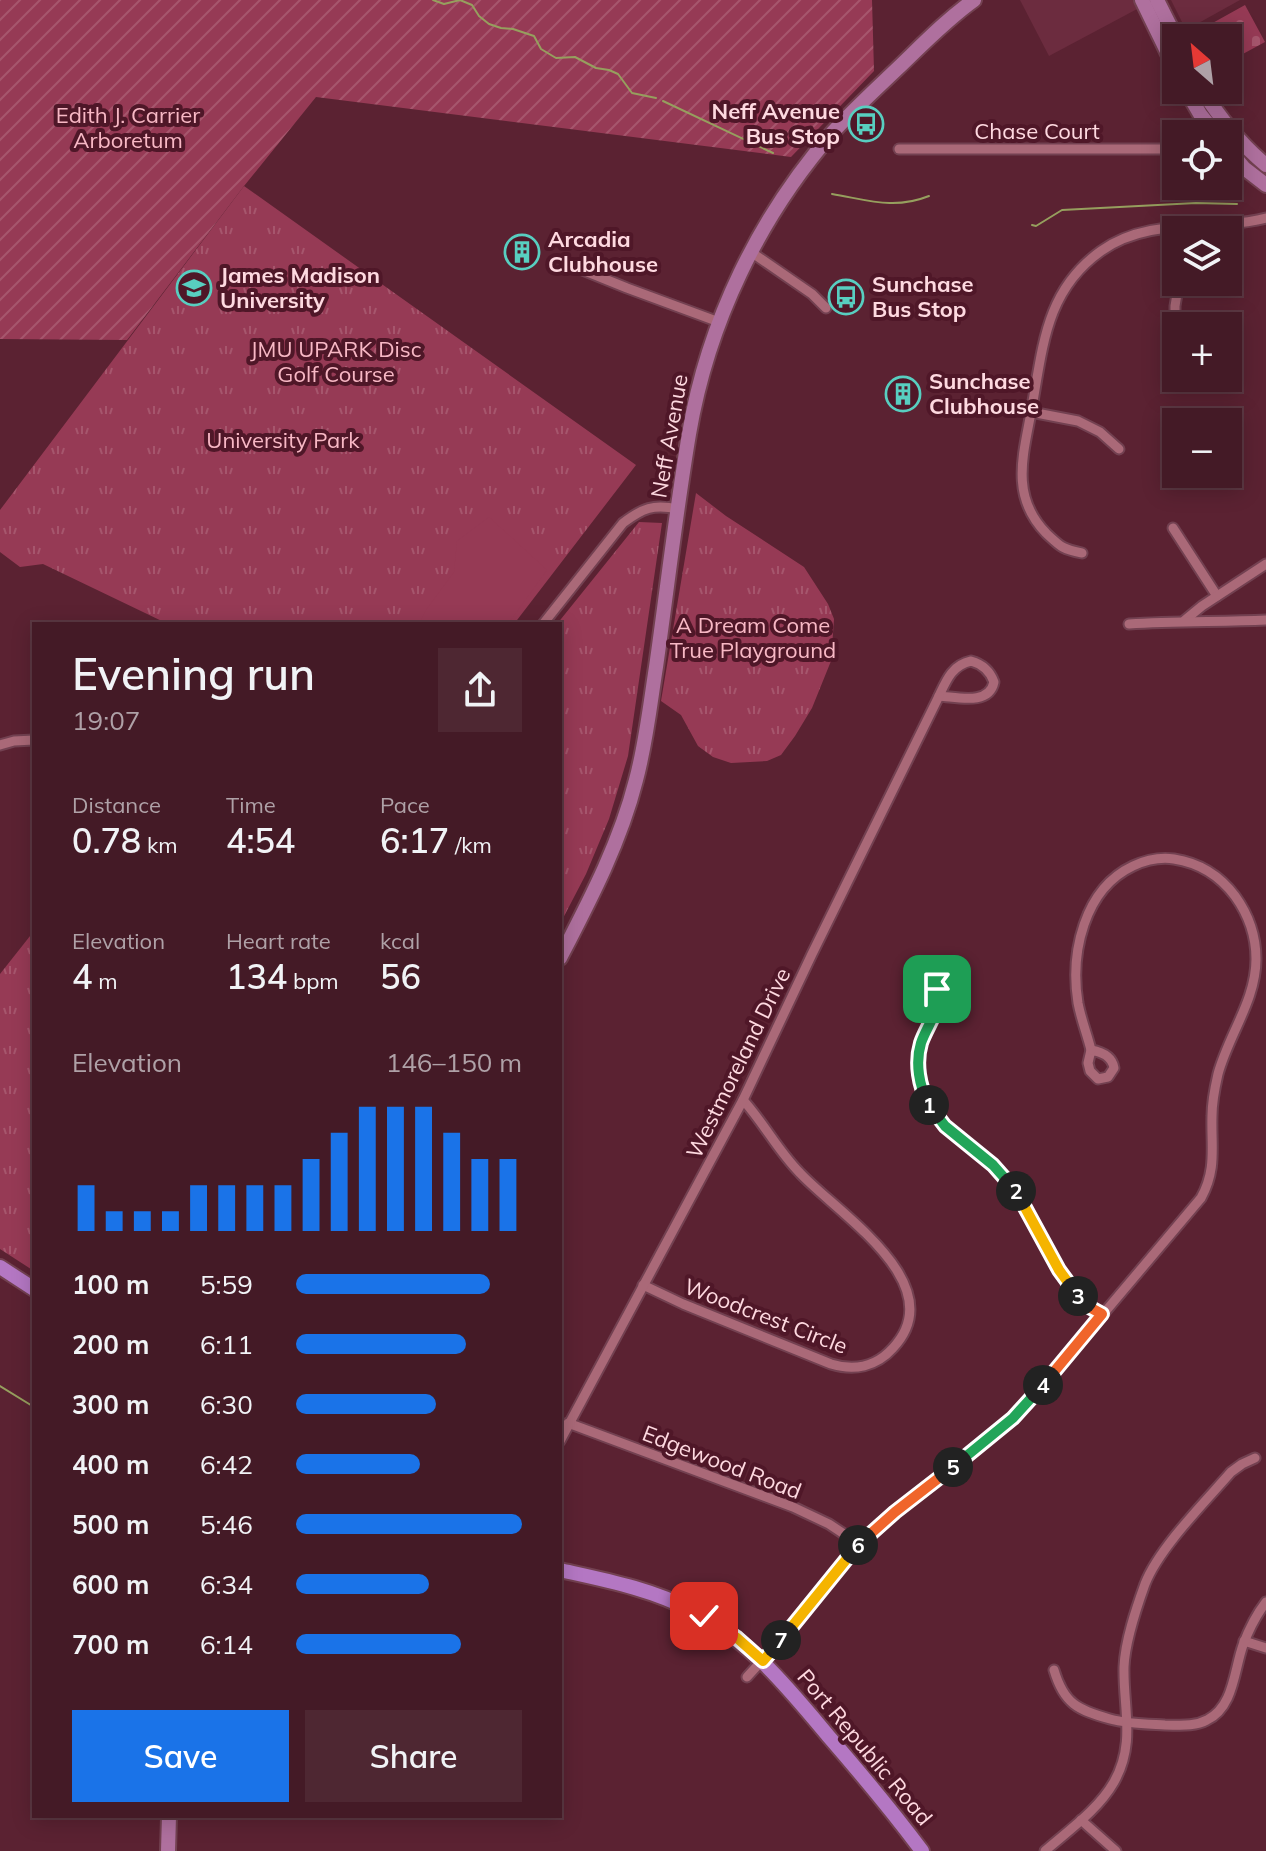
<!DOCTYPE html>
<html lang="en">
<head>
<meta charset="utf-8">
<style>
	body { margin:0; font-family:Mulish,sans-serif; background:#4e2732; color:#f1f3f6; height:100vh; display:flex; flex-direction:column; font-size:30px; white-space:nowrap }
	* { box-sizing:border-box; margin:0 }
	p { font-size:26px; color:#afa1a7 }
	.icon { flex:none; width:44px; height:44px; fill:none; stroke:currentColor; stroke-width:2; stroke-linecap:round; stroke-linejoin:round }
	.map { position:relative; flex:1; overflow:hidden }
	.drawer { position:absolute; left:32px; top:622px; width:530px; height:1196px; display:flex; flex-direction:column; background:#441a26; border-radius:0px; box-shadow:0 4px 20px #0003,0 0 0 2px #5c3843 }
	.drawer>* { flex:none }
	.needle { width:52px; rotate:332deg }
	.tools { position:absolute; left:1162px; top:24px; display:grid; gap:16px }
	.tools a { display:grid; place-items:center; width:80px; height:80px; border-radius:0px; background:#441a26; box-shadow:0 4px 20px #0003,0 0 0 2px #5c3843; font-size:40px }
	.pin { position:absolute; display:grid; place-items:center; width:68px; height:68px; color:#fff; margin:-34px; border-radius:16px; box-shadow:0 4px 12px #0006 }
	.km { position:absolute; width:40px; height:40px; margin:-20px; border-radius:50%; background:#222; color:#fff; font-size:22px; line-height:40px; text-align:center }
	.round { display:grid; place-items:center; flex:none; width:84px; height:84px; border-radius:0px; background:#4e2732 }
	.overview { display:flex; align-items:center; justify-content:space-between; height:136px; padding:0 40px }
	h1 { font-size:44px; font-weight:600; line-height:60px }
	.metrics { display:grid; grid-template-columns:repeat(3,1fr); gap:12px; height:136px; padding:8px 40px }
	.metrics div { display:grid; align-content:center }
	.metrics b { font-size:34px; font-weight:600 }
	.metrics small { font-size:22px; font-weight:400 }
	.metrics p { font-size:22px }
	.chart { height:224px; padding:16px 40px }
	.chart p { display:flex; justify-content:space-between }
	.chart svg { width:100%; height:144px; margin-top:8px; stroke:#1a73e8; stroke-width:6 }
	.action { display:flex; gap:16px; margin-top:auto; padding:16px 40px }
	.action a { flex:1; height:92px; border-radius:0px; background:#1a73e8; color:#fff; font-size:32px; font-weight:600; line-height:92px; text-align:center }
	.action a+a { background:#4e2732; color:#f1f3f6 }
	ul { padding:0 40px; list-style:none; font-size:26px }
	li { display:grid; grid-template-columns:128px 96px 1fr; align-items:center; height:60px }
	li i { height:20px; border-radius:10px; background:#1a73e8 }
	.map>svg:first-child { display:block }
	.built { fill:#6c2c3f }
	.cemetery { fill:url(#cemetery-stones) }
	.park { fill:url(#park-tufts) }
	.garden { fill:url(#garden-furrows) }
	.pitch { fill:#963a55 }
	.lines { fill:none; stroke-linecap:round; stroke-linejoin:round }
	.stream { stroke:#969f5e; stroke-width:2 }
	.minor-casing { stroke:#734151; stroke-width:13 }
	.secondary-casing { stroke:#734151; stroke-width:18 }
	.primary-casing { stroke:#734151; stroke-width:18 }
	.minor { stroke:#aa6978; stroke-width:9 }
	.secondary { stroke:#af709e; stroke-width:14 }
	.primary { stroke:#b477c3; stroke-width:14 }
	.split-1-casing { stroke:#fff; stroke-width:16 }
	.split-2-casing { stroke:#fff; stroke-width:16 }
	.split-3-casing { stroke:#fff; stroke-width:16 }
	.split-4-casing { stroke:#fff; stroke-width:16 }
	.split-5-casing { stroke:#fff; stroke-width:16 }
	.split-6-casing { stroke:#fff; stroke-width:16 }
	.split-7-casing { stroke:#fff; stroke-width:16 }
	.split-8-casing { stroke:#fff; stroke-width:16 }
	.split-1 { stroke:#22a559; stroke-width:10 }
	.split-2 { stroke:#22a559; stroke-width:10 }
	.split-3 { stroke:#f5b400; stroke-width:10 }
	.split-4 { stroke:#f0652b; stroke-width:10 }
	.split-5 { stroke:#22a559; stroke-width:10 }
	.split-6 { stroke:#f0652b; stroke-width:10 }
	.split-7 { stroke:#f5b400; stroke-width:10 }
	.split-8 { stroke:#f5b400; stroke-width:10 }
	.labels { text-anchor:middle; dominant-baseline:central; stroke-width:8; stroke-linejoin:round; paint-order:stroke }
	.poi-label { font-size:22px; font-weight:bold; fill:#fed9e0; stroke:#4f1728; text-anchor:start }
	.park-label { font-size:22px; fill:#f8b8c5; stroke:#4f1728 }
	.street-label { font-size:22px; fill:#fed9e0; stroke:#4f1728 }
</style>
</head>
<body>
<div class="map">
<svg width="1266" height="1851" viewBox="0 0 1266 1851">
	<defs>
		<pattern id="cemetery-stones" width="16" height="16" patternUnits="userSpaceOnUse" patternTransform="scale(2)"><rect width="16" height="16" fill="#963a55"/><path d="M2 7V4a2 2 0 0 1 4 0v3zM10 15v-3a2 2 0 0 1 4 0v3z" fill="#a6566d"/></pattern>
		<pattern id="park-tufts" width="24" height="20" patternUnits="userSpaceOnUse" patternTransform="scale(2)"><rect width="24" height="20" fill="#963a55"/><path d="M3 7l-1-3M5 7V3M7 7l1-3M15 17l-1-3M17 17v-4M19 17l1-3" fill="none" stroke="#a6566d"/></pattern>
		<pattern id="garden-furrows" width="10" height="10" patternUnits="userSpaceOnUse" patternTransform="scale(2)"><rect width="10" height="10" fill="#963a55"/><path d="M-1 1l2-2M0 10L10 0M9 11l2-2" fill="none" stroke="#a6566d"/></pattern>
	</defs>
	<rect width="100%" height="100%" fill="#5b2232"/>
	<!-- built -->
	<g class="built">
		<polygon points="1020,0 1154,0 1049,56"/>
		<polygon points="1171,0 1240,0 1186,30"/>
	</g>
	<!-- cemetery -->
	<polygon class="cemetery" points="1245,5 1265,42 1228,62 1228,38 1193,38 1191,35"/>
	<!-- park -->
	<g class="park">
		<polygon points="244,186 636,465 514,624 168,624 43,564 20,567 0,552 0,510"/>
		<polygon points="696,493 726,516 804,567 828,604 834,619 831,661 812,708 795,736 781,755 767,761 731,763 713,757 698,746 681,715 661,701"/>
		<polygon points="639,522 662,523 628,756 609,819 586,874 560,924 560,624 557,624"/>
		<polygon points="34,931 34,1271 0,1249 0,974"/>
	</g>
	<!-- garden -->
	<polygon class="garden" points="0,0 872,0 874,71 791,157 316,97 244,186 127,340 0,339"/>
	<!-- pitch -->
	<polygon class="pitch" points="489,517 547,570 508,624 419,624 426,610 454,572 457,541"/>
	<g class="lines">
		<!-- stream -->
		<g class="stream">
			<polyline points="433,0 444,4 460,0 472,5 479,16 489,24 501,28 513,29 534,36 541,49 556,58 575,57 596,68 609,70 618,74 632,93 656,98"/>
			<polyline points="663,101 773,153"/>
			<path d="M832 194C868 200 894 210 929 196"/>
			<polyline points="1032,225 1036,226 1062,210 1196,203 1237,204"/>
			<polyline points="0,1386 34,1407"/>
		</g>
		<!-- minor casing -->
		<g class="minor-casing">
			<g id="minor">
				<polyline points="899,149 1176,149"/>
				<polyline points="751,252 812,294 826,308"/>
				<polyline points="567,262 580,269 627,288 719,322"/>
				<polyline points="1175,344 1175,306 1179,282"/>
				<polyline points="1031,412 1078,421 1100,432 1119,449"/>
				<polyline points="1173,528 1217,596"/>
				<path d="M1082 553C1062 549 1061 547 1046 533 1009 495 1024 453 1032 407 1043 346 1046 290 1101 251 1137 225 1182 227 1224 224 1238 223 1252 222 1266 218"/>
				<polyline points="1185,620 1202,606 1266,564"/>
				<path d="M543 624 623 523C643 508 653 504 678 509"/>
				<path d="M1129 624C1175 621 1220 622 1266 620"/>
				<path d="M971 661C982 664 990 671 994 682 989 706 957 697 939 696 946 681 952 665 971 661Z"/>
				<polyline points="0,745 14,741 34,740"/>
				<path d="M937 989C943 1008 926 1027 921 1046 917 1057 918 1070 921 1082 932 1133 987 1151 1016 1191 1043 1229 1057 1294 1102 1314"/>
				<path d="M1091 1050C1102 1052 1112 1056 1114 1068L1108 1077 1098 1079 1090 1071 1088 1063Z"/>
				<path d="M643 1285 683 1304 831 1364C854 1371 876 1367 893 1348 953 1284 837 1213 800 1173 778 1151 764 1123 743 1100"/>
				<polyline points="568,1423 793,1507 829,1524 859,1544"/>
				<polyline points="560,1441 743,1100 812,954 939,696"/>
				<polyline points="1244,1641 1266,1648"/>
				<path d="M1054 1670C1064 1704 1078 1710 1110 1719 1128 1724 1146 1724 1165 1725 1179 1725 1194 1727 1207 1720 1234 1707 1234 1670 1243 1645 1249 1629 1256 1615 1266 1602"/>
				<path d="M747 1677 786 1634 859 1544 895 1512 986 1440 1029 1402 1201 1198C1217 1169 1211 1147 1212 1116 1212 1101 1215 1087 1218 1074 1229 1034 1256 1000 1256 959 1256 936 1248 914 1235 896 1220 876 1200 863 1174 859 1160 857 1146 860 1133 866 1084 889 1070 953 1078 1003 1081 1019 1087 1034 1091 1050"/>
				<polyline points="1081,1820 1116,1851"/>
				<path d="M1045 1851C1069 1830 1098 1810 1114 1782 1136 1743 1123 1708 1124 1667 1125 1641 1136 1609 1145 1584 1159 1548 1205 1502 1231 1472L1242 1464 1255 1458"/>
			</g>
		</g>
		<!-- secondary casing -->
		<g class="secondary-casing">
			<g id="secondary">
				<polyline points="1142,0 1176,70"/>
				<polyline points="1157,0 1176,38"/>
				<polyline points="1186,90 1200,114 1216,134"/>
				<path d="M1202 90C1220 118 1240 144 1266 165"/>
				<polyline points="1228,149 1244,168 1266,185"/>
				<path d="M560 958C590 900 620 843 636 780 646 743 650 705 656 667 667 590 676 511 689 434 708 322 759 217 833 132 853 110 876 89 898 68 922 45 946 20 974 0"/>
				<polyline points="168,1851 169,1816"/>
			</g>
		</g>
		<!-- primary casing -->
		<g class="primary-casing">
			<g id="primary">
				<polyline points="0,1267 34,1289"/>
				<path d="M560 1570C605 1580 652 1589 693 1611 751 1641 789 1689 830 1738 862 1775 893 1812 922 1851"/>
			</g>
		</g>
		<!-- minor -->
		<use href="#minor" class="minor"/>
		<!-- secondary -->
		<use href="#secondary" class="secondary"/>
		<!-- primary -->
		<use href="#primary" class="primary"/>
	</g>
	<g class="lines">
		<!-- split-1 casing -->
		<g class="split-1-casing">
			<path id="split-1" d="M929 1105C919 1086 915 1063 921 1043 927 1025 943 1007 937 989"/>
		</g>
		<!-- split-2 casing -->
		<g class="split-2-casing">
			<polyline id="split-2" points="929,1105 945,1126 993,1165 1016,1191"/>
		</g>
		<!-- split-3 casing -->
		<g class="split-3-casing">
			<polyline id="split-3" points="1016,1191 1059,1270 1078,1296"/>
		</g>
		<!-- split-4 casing -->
		<g class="split-4-casing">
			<polyline id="split-4" points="1043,1385 1102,1314 1091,1308 1078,1296"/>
		</g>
		<!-- split-5 casing -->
		<g class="split-5-casing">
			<polyline id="split-5" points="953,1467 1013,1418 1043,1385"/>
		</g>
		<!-- split-6 casing -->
		<g class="split-6-casing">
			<polyline id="split-6" points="858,1545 895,1512 953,1467"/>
		</g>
		<!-- split-7 casing -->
		<g class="split-7-casing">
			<polyline id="split-7" points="781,1640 858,1545"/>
		</g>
		<!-- split-8 casing -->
		<g class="split-8-casing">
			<polyline id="split-8" points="704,1616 737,1638 763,1661 781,1640"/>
		</g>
		<!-- split-1 -->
		<use href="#split-1" class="split-1"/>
		<!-- split-2 -->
		<use href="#split-2" class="split-2"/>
		<!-- split-3 -->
		<use href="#split-3" class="split-3"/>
		<!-- split-4 -->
		<use href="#split-4" class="split-4"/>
		<!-- split-5 -->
		<use href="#split-5" class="split-5"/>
		<!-- split-6 -->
		<use href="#split-6" class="split-6"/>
		<!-- split-7 -->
		<use href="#split-7" class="split-7"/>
		<!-- split-8 -->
		<use href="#split-8" class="split-8"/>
	</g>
	<!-- icons -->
	<defs>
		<g id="bus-ring" transform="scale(1.8)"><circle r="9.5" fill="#4f1728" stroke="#58cec0" stroke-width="1.5"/><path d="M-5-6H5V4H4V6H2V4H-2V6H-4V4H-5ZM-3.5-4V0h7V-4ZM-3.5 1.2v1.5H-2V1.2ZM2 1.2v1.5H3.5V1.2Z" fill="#58cec0"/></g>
		<g id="building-ring" transform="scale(1.8)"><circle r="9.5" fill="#4f1728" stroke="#58cec0" stroke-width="1.5"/><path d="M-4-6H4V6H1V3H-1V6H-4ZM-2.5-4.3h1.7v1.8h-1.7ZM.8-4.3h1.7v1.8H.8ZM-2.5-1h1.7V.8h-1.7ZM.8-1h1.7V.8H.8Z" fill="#58cec0"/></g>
		<g id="university-ring" transform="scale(1.8)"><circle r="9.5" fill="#4f1728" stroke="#58cec0" stroke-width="1.5"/><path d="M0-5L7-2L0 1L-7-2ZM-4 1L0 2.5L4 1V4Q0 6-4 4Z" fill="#58cec0"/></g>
	</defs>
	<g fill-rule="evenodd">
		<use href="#bus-ring" x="866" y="124"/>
		<use href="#building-ring" x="522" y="252"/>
		<use href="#university-ring" x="194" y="288"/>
		<use href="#bus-ring" x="846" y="297"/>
		<use href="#building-ring" x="903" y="394"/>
	</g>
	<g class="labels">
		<!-- poi labels -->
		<g class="poi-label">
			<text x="840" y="111" text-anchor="end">Neff Avenue<tspan x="840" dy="25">Bus Stop</tspan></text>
			<text x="548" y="239">Arcadia<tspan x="548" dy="25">Clubhouse</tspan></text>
			<text x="220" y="275">James Madison<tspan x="220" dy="25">University</tspan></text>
			<text x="872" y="284">Sunchase<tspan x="872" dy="25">Bus Stop</tspan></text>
			<text x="929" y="381">Sunchase<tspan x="929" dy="25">Clubhouse</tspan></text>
		</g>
		<!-- park labels -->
		<g class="park-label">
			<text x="128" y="115">Edith J. Carrier<tspan x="128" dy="25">Arboretum</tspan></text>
			<text x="336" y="349">JMU UPARK Disc<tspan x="336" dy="25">Golf Course</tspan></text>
			<text x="283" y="440">University Park</text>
			<text x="753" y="625">A Dream Come<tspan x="753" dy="25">True Playground</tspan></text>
		</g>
		<!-- street labels -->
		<g class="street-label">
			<text x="1037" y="131">Chase Court</text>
			<text transform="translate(669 436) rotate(-80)">Neff Avenue</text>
			<text transform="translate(738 1063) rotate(-64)">Westmoreland Drive</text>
			<text transform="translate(766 1316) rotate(21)">Woodcrest Circle</text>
			<text transform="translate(722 1462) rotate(21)">Edgewood Road</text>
			<text transform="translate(865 1747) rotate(50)">Port Republic Road</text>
		</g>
	</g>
</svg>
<div class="tools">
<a><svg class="needle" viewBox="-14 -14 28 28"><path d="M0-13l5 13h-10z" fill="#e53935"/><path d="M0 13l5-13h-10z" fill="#afa1a7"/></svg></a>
<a><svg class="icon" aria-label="locate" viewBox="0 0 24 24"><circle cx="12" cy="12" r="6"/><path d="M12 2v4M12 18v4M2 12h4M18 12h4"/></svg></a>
<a><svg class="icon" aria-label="layers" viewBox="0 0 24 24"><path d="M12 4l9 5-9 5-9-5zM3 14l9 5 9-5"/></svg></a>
<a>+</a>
<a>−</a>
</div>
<div class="pin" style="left:937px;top:989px;background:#1e9e55"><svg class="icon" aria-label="arrive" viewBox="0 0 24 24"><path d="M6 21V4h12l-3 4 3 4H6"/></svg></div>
<div class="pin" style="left:704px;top:1616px;background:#d93025"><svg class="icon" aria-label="check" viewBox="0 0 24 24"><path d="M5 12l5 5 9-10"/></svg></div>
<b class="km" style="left:929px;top:1105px">1</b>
<b class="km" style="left:1016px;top:1191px">2</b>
<b class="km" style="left:1078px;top:1296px">3</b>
<b class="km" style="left:1043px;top:1385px">4</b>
<b class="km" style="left:953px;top:1467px">5</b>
<b class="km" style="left:858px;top:1545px">6</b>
<b class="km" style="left:781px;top:1640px">7</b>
<section class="drawer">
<div class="overview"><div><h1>Evening run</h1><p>19:07</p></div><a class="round"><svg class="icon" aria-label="share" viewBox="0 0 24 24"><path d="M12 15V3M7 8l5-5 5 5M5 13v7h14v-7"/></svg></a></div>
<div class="metrics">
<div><p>Distance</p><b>0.78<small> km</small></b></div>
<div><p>Time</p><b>4:54</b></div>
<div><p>Pace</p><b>6:17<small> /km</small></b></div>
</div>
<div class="metrics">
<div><p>Elevation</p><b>4<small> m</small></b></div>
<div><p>Heart rate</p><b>134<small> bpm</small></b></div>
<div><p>kcal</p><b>56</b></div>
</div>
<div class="chart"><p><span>Elevation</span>146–150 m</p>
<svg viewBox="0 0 160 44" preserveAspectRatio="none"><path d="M5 44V30M15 44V38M25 44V38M35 44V38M45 44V30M55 44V30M65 44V30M75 44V30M85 44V22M95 44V14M105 44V6M115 44V6M125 44V6M135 44V14M145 44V22M155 44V22"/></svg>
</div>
<ul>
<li><b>100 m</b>5:59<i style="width:86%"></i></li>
<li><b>200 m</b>6:11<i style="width:75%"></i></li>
<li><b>300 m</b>6:30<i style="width:62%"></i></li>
<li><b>400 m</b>6:42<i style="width:55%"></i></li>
<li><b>500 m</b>5:46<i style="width:100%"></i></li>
<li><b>600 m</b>6:34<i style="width:59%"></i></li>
<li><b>700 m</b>6:14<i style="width:73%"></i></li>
</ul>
<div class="action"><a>Save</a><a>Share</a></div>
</section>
</div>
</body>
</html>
